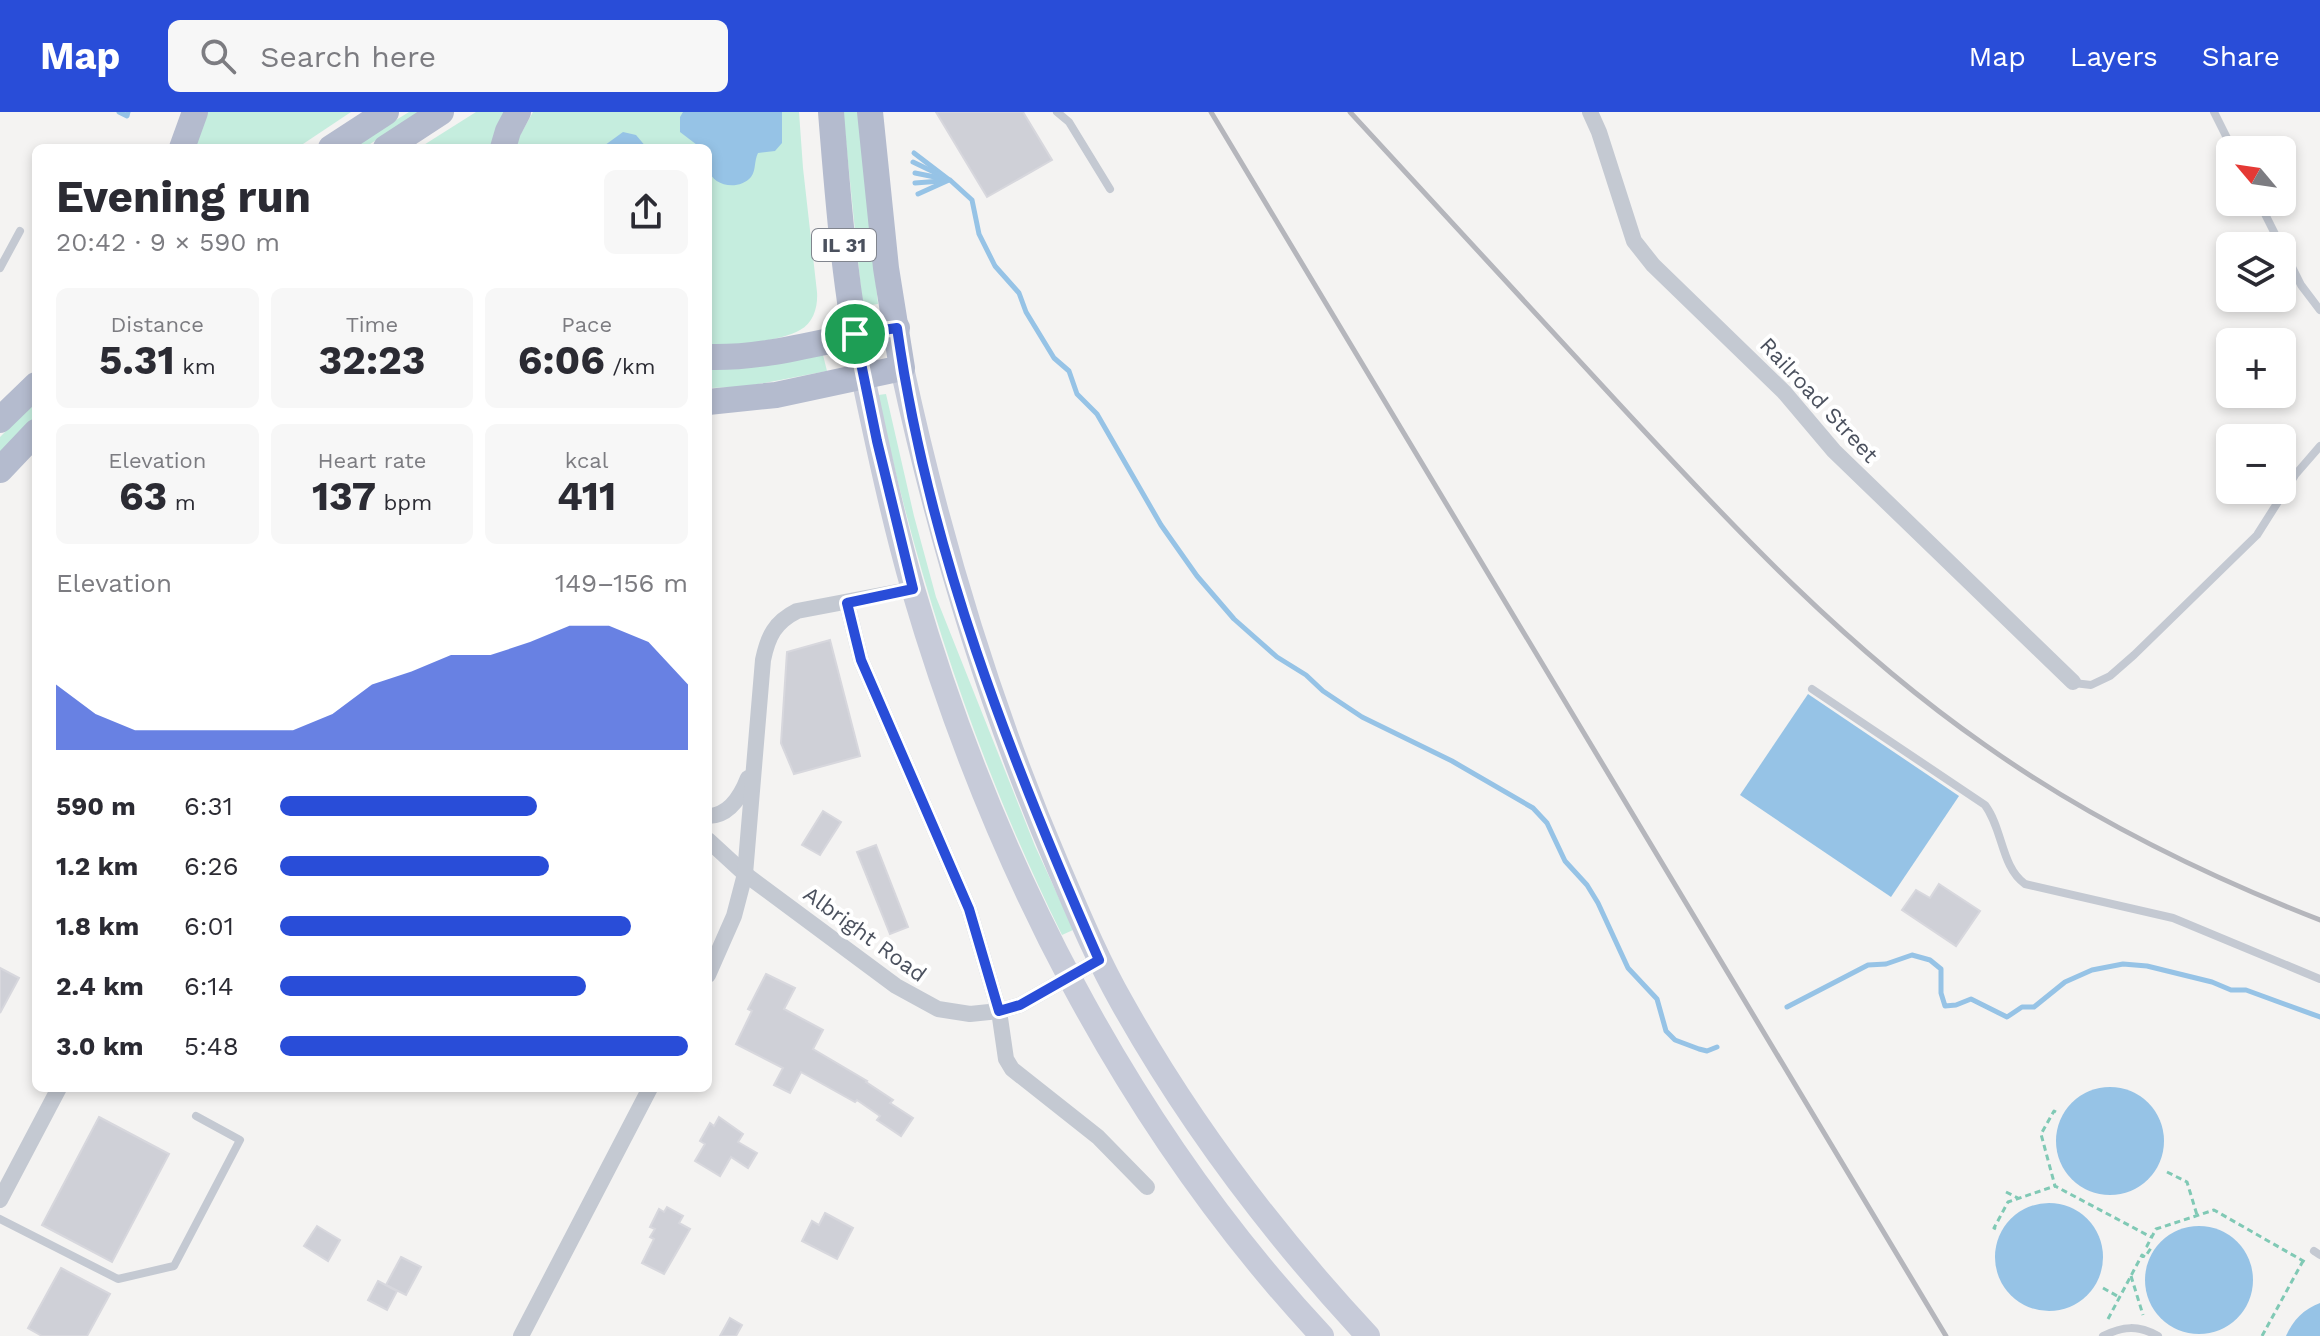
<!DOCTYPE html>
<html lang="en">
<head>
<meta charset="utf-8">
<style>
	body { margin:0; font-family:"Work Sans",sans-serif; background:#f7f7f7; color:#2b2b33; height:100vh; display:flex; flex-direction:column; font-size:30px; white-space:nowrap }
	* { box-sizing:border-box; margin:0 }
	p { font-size:26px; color:#7c7c81 }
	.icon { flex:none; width:44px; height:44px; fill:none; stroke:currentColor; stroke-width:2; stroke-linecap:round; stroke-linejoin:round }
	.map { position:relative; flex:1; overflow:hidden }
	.panel { position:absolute; left:32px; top:32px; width:680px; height:948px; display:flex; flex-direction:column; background:#fff; border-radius:12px; box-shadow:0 4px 12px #0003 }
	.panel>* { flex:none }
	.needle { width:52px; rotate:299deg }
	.buttons { position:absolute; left:2216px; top:24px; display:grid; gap:16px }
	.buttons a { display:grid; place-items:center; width:80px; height:80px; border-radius:12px; background:#fff; box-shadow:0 4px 12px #0003; font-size:40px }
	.pin { position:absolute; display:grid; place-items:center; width:68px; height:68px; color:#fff; margin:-34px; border:4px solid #fff; border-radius:50%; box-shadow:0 2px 8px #0007 }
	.round { display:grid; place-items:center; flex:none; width:84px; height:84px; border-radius:12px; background:#f7f7f7 }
	.head { display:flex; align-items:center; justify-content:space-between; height:136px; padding:0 24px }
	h1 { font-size:44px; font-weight:700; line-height:60px }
	.metrics { display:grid; grid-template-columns:repeat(3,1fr); gap:12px; height:136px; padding:8px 24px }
	.metrics div { display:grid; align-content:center; border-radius:12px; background:#f7f7f7; text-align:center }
	.metrics b { font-size:40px; font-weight:700 }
	.metrics small { font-size:22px; font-weight:400 }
	.metrics p { font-size:22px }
	.chart { height:224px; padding:16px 24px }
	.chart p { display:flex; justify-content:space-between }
	.chart svg { width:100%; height:144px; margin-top:8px; fill:#294dd8; opacity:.7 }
	ul { padding:0 24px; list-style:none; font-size:26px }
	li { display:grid; grid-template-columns:128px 96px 1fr; align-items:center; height:60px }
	li i { height:20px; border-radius:10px; background:#294dd8 }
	header { display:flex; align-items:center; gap:48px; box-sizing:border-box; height:112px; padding:0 40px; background:#294dd8; color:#fff }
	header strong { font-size:38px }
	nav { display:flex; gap:44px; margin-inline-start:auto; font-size:28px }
	.search { width:560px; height:72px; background:#f7f7f7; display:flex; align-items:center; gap:20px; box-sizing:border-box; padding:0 28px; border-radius:12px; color:#7c7c81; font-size:30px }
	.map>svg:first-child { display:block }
	.green { fill:#c5edde }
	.water { fill:#96c3e6 }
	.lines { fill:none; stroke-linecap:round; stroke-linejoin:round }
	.stream { stroke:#96c3e6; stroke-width:5 }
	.building { fill:#cfd0d7; stroke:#d7d7dd; stroke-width:2 }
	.path { stroke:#80c9b5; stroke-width:3; stroke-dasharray:6 4; stroke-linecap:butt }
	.service { stroke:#c4c9d2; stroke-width:8 }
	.minor { stroke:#c4c9d2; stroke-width:16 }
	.secondary { stroke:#c7cbd9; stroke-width:24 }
	.primary { stroke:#b4bbce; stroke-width:26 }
	.rail { stroke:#b5b6bc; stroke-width:5 }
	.route-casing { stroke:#fff; stroke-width:16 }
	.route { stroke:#294dd8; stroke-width:10 }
	.labels { text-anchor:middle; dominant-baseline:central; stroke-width:8; stroke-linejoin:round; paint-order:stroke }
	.shield { fill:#fff; stroke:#81858e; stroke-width:2 }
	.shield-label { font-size:20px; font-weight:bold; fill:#4b515e }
	.street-label { font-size:22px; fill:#4b515e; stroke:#fff }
</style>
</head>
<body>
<header>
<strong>Map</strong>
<div class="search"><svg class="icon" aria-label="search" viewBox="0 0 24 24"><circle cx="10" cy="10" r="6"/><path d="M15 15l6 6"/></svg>Search here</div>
<nav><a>Map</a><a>Layers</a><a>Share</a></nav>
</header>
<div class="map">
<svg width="2320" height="1224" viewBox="0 0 2320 1224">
	<rect width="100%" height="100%" fill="#f4f3f2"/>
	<!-- green -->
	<g class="green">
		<polygon points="207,0 351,0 297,36 194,36"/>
		<polygon points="409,0 419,0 364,36 351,36"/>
		<polygon points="476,0 506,0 493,36 419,36"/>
		<path d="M533 0H799L803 56 817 180C818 194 814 211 800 218 778 230 735 233 708 235V36H516L519 25Z"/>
		<polygon points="843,0 859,0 878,192 864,194 862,188"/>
		<polygon points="823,243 827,259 743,275 708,276 708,257"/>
		<path d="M886 282 914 404 936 485 1035 734 1070 810 1073 818 1062 823C977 651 918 471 878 283Z"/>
		<polygon points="36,289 36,305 0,340 0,325"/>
	</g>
	<!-- water -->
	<g class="water">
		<path d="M683 0H782V31L775 39 758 41C754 49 756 59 751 65 739 79 712 75 708 56 707 50 708 42 708 36H701L680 20V5Z"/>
		<polygon points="623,20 636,23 647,36 601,36"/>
		<polygon points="1808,582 1959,684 1891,785 1740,683"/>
		<circle cx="2110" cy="1029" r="54"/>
		<circle cx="2049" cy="1145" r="54"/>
		<circle cx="2199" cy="1168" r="54"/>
		<path d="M2320 1191V1224H2286C2293 1208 2304 1197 2320 1191Z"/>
	</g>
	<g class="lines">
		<!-- stream -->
		<g class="stream">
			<polyline points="119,0 127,4 128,0"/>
			<polyline points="914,41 948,67"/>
			<polyline points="913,50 938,62"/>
			<polyline points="915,61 950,68 972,88 979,122 995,154 1019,181 1026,200 1054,246 1069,259 1077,282 1097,302 1161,413 1197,464 1234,507 1277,545 1306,563 1323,579 1362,605 1452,649 1533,696 1547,711 1565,749 1587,773 1598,791 1628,856 1657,887 1666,919 1675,928 1699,937 1707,939 1717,935"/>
			<polyline points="915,71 941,69"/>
			<polyline points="918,82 949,68"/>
			<polyline points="1787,895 1868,853 1886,852 1912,843 1930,848 1941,857 1941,881 1945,894 1956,893 1971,887 2007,905 2022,895 2034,895 2065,870 2092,858 2123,852 2147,854 2212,870 2231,878 2246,878 2320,905"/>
		</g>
	</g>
	<!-- building -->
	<g class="building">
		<polygon points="936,0 1023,0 1052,48 987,85"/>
		<polygon points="830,528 860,644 794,662 781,631 787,540"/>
		<polygon points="823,699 841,710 820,743 802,733"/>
		<polygon points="876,733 908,815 890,822 857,740"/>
		<polygon points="1939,772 1980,799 1956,834 1902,798 1916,778 1930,786"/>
		<polygon points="0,856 19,866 0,901"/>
		<polygon points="766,862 795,876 784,897 823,918 813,937 867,969 866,970 893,988 890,991 913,1006 901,1024 877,1008 880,1004 857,988 855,990 801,960 790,981 774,973 783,956 736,932 752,899 748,897"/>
		<polygon points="99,1005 169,1042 112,1150 42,1113"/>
		<polygon points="719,1005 743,1022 738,1030 757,1041 748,1056 731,1045 720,1064 695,1049 705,1032 700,1029 710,1011 714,1014"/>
		<polygon points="667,1095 683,1104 679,1111 690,1117 664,1162 642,1151 654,1127 650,1125 655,1117 650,1115 659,1097 664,1100"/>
		<polygon points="825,1101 853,1116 837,1147 802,1129 812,1109 819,1113"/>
		<polygon points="317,1114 340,1128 328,1149 304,1134"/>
		<polygon points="401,1145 421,1155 406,1183 386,1173"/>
		<polygon points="61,1156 110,1182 87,1224 42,1224 28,1216"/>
		<polygon points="378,1169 397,1179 387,1198 368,1188"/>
		<polygon points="730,1206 742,1213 736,1224 720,1224"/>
	</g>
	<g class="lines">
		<!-- path -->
		<g class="path">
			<polyline points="2056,1000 2054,999 2041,1022 2055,1074 2151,1125"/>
			<polyline points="2167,1060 2187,1070 2197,1103"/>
			<polyline points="2006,1080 2018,1086"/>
			<polyline points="1996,1117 1994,1116 2008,1090 2055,1074"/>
			<polyline points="2131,1164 2143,1203"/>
			<polyline points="2103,1176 2119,1185"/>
			<polyline points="2108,1207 2142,1143 2145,1145 2151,1136 2147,1134 2156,1117 2214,1098 2305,1150"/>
			<polyline points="2262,1224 2303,1149"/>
		</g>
		<!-- service -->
		<g class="service">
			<polyline points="1057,0 1069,10 1110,77"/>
			<polyline points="2214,0 2233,38"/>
			<polyline points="2259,90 2281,134"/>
			<polyline points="2282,135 2301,173 2320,198"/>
			<polyline points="0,156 20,119"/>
			<polyline points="2074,571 2091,573 2110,564 2134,543 2257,423 2295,363 2320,334"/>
			<path d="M1812 577 1985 693C2003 717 2001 755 2025 772L2173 806 2320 867"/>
			<polyline points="0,1107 118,1167 174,1154 240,1028 196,1004"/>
			<polyline points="2314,1139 2320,1143"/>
			<path d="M2103 1224C2123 1214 2138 1213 2158 1224"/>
		</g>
		<!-- minor -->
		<g class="minor">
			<polyline points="1590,0 1599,20 1634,129 1653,153 1784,280 1834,339 2073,570"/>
			<polyline points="847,491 861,548 969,797 999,899 1006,947 1012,957 1098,1025 1147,1075"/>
			<path d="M708 704C729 704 741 684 748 666"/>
			<polyline points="708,728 745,762 896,874 938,897 970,902 999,899 1020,893 1099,848"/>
			<path d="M708 863 734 804 745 762 763 548C768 524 775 510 797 499L913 477"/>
			<polyline points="0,1088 59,976"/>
			<polyline points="521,1224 650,976"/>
		</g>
		<!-- secondary -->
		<g class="secondary">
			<path d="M902 256C939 426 988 591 1057 752 1077 798 1096 845 1121 889 1188 1009 1274 1123 1368 1224"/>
			<path d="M863 265C878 336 893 407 913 477 993 750 1127 1015 1322 1224"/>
		</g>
		<!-- primary -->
		<g class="primary">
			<path d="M831 0C838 88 845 178 863 265"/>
			<polyline points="182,36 195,0"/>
			<polyline points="331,36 386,0"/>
			<polyline points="386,36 441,0"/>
			<polyline points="503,36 508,19 518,0"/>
			<path d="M708 245C771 247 834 225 897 216"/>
			<polyline points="708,290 776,283 902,256 886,156 870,0"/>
			<polyline points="0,308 36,273"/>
			<polyline points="0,358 36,320"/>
		</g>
		<!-- rail -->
		<g class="rail">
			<polyline points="1211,0 1946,1224"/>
			<path d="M1350 0C1440 98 1530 195 1620 293 1734 416 1847 537 1985 633 2088 706 2202 762 2320 808"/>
		</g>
	</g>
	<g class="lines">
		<!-- route casing -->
		<g class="route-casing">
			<path id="route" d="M897 216C928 437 1010 646 1099 848L1020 893 999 899 969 797 861 548 847 491 913 477 877 329 855 222Z"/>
		</g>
		<!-- route -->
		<use href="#route" class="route"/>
	</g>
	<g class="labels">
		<!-- shield labels -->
		<rect class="shield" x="812" y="117" width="64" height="32" rx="6"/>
		<g class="shield-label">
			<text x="844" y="133">IL 31</text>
		</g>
		<!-- street labels -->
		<g class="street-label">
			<text transform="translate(1819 288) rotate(47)">Railroad Street</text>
			<text transform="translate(865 822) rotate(36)">Albright Road</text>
		</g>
	</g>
</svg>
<div class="buttons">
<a><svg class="needle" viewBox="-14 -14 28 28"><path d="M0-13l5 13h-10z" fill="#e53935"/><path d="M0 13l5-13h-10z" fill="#7c7c81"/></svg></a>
<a><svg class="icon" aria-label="layers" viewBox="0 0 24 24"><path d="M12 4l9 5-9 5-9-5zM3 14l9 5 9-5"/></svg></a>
<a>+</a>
<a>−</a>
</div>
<div class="pin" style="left:855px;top:222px;background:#1e9e55"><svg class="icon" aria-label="arrive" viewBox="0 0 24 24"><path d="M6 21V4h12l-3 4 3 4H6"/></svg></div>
<section class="panel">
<div class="head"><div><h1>Evening run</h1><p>20:42 · 9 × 590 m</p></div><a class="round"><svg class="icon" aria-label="share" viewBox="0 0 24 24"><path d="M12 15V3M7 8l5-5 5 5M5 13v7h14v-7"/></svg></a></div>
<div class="metrics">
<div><p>Distance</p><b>5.31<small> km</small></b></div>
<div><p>Time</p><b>32:23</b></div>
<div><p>Pace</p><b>6:06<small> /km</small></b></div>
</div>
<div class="metrics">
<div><p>Elevation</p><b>63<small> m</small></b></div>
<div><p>Heart rate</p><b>137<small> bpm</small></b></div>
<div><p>kcal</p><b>411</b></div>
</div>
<div class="chart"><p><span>Elevation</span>149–156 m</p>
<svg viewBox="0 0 160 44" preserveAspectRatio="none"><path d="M0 44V24L10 33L20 38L30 38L40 38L50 38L60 38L70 33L80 24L90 20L100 15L110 15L120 11L130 6L140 6L150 11L160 24V44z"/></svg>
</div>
<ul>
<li><b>590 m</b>6:31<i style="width:63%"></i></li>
<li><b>1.2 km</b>6:26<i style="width:66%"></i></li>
<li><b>1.8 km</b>6:01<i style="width:86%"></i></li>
<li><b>2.4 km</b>6:14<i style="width:75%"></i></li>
<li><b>3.0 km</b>5:48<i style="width:100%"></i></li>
</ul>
</section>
</div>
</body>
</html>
